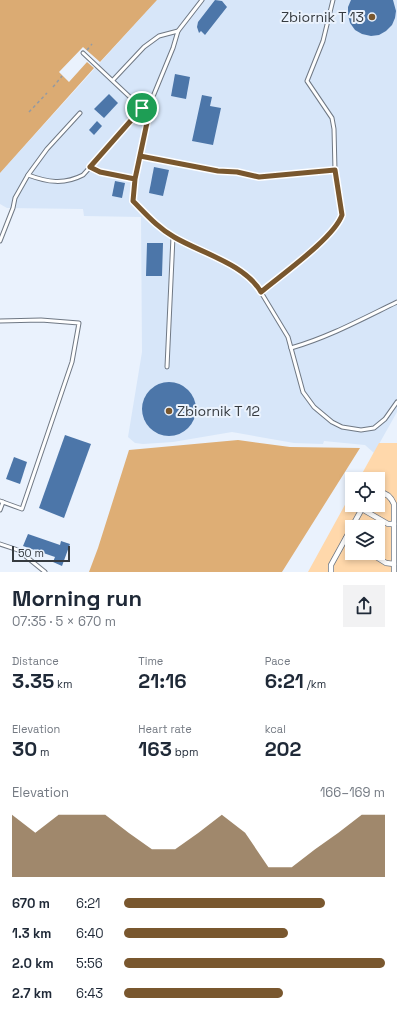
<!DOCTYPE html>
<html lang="en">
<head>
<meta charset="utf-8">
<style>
	body { margin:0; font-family:"Space Grotesk",sans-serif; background:#f2f2f3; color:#1f2937; height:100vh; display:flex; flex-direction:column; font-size:15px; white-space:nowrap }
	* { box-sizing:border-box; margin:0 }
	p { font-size:13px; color:#747a83 }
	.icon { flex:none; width:22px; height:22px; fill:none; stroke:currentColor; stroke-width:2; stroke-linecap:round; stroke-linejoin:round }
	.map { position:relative; height:572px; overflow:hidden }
	.panel { display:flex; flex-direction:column; background:#fff; flex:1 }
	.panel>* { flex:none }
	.fabs { position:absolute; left:345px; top:472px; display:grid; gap:8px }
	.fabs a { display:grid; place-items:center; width:40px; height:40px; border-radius:0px; background:#fff; box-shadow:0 2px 6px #0003; font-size:20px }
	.scale { position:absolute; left:12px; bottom:10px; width:58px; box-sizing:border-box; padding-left:4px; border:2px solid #363b40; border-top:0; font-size:11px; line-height:14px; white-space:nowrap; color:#363b40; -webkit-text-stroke:3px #eaf2fd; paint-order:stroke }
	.pin { position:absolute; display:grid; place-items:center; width:34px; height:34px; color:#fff; margin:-17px; border:2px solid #fff; border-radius:50%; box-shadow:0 1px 4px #0007 }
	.round { display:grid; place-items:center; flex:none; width:42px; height:42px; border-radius:0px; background:#f2f2f3 }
	.summary { display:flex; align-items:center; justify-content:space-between; height:68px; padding:0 12px }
	h1 { font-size:22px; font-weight:600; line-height:30px }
	.metrics { display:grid; grid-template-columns:repeat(3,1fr); gap:6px; height:68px; padding:4px 12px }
	.metrics div { display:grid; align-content:center }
	.metrics b { font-size:20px; font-weight:600 }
	.metrics small { font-size:11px; font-weight:400 }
	.metrics p { font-size:11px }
	.chart { height:112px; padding:8px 12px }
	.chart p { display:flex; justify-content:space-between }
	.chart svg { width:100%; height:72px; margin-top:4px; fill:#79572e; opacity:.7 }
	ul { padding:0 12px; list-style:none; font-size:13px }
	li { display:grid; grid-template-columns:64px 48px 1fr; align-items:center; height:30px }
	li i { height:10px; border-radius:5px; background:#79572e }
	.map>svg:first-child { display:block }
	.built { fill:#d7e6f9 }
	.green { fill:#ffd8ab; fill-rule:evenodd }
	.forest { fill:#deae75 }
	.water { fill:#dbab73 }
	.building { fill:#4c76a9 }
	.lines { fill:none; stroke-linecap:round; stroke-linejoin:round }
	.service-casing { stroke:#6f7884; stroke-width:5 }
	.pedestrian-casing { stroke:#6f7884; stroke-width:6 }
	.path { stroke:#949aa2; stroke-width:1.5; stroke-dasharray:3 3; stroke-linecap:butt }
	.service { stroke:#fff; stroke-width:3 }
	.pedestrian { stroke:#fff; stroke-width:4.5 }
	.route-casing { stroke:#fff; stroke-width:8 }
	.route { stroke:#79572e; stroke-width:5 }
	.poi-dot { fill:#79572e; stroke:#eaf2fd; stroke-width:1.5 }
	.labels { text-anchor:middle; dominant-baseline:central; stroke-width:4; stroke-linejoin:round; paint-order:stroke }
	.poi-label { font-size:14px; fill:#363b40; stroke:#eaf2fd; text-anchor:end }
</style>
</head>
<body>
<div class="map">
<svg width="397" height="572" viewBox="0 0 397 572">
	<rect width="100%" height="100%" fill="#eaf2fd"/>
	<!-- built -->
	<polygon class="built" points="157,0 397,0 397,412 374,453 365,445 324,441 323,444 294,443 232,432 173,442 143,444 135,443 128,437 142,352 141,217 84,216 83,209 7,208 0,204 0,173"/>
	<!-- green -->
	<path class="green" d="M379 443H397V572H308L352 492V505H378V479H359ZM352 527H378V553H352Z"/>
	<!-- forest -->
	<polygon class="forest" points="238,440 290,447 360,448 282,572 89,572 98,548 129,450"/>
	<!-- water -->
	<polygon class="water" points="0,0 157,0 100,62 83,47 59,72 69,82 87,62 94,68 0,173"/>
	<!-- building -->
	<g class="building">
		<polygon points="215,0 222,1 227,7 205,35 201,31 199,33 197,27 198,22"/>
		<polygon points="351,0 393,0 396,11 395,18 392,25 386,31 379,35 371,36 362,34 355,30 350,23 348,15 348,7"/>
		<polygon points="175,74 190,77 186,99 171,96"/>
		<polygon points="109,94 118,103 104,118 94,109"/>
		<polygon points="202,95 212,97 210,106 221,108 213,145 192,141"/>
		<polygon points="97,121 102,126 94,135 89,130"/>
		<polygon points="154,167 169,170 163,196 149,193"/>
		<polygon points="115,181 125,183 122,198 112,196"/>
		<polygon points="147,243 163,243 162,276 146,276"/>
		<circle cx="169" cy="409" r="27"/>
		<polygon points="65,435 91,444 64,518 39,508"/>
		<polygon points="14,457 27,462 20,484 6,479"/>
		<polygon points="28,534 60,545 61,541 70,544 62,566 53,562 55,557 23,546"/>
	</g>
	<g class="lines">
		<!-- service casing -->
		<g class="service-casing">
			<g id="service">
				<polyline points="83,53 149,115"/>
				<polyline points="113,80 144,47 159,36 178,31 202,0"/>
				<polyline points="152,99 135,179 133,201 151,220 173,237 167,367"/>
				<polyline points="140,156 218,171 237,172 259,177 335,170"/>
				<polyline points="90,167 100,172 135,179"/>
				<path d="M28 175C47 182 64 185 83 175L152 99 173 48 178 31"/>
				<polyline points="173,237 234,267 248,276 256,284 288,337 303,392 314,407 332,422 342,427 361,430 374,428 385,419 397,402"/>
				<polyline points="0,241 13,208 15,198 28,175 47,149 80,113"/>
				<polyline points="261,292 316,246 335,228 342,215 335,170 334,129 332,118 307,81 323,41 333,0"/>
				<polyline points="0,321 41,320 79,323 72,362 22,509 0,501"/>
				<path d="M291 348C329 337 362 319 397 302"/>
				<polyline points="0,510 3,502"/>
				<polyline points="0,544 18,550 45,572"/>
			</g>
		</g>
		<!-- pedestrian casing -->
		<g class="pedestrian-casing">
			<g id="pedestrian">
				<path d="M378 493C386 492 391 497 394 504V572"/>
				<polyline points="362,509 388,524 394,524"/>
				<polyline points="346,538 352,542"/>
				<polyline points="370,553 386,563 394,564"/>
				<polyline points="331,572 331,565 364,505"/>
			</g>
		</g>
		<!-- path -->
		<g class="path">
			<polyline points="87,50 92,44"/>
			<polyline points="53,87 62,76"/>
			<polyline points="29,112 47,93"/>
		</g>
		<!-- service -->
		<use href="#service" class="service"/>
		<!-- pedestrian -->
		<use href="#pedestrian" class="pedestrian"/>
	</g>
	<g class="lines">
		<!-- route casing -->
		<g class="route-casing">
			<path id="route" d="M142 108 90 167 100 172 135 179 140 156 218 171 237 172 259 177 335 170 342 215C334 238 281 275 261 292 245 264 201 253 174 237 158 228 146 214 133 201L135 179 152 99 142 108"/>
		</g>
		<!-- route -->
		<use href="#route" class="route"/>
	</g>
	<!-- markers -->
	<g class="poi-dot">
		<circle cx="372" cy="17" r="4"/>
		<circle cx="169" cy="411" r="4"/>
	</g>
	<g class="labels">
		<!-- poi labels -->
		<g class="poi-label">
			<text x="364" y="17">Zbiornik T 13</text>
			<text x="177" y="411" text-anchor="start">Zbiornik T 12</text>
		</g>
	</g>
</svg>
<div class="fabs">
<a><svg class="icon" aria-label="locate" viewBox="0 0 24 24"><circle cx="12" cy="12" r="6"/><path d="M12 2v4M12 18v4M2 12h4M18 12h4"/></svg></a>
<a><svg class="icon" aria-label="layers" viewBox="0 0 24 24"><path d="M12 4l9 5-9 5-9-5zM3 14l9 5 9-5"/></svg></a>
</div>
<div class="scale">50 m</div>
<div class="pin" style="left:142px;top:108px;background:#1e9e55"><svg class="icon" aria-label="arrive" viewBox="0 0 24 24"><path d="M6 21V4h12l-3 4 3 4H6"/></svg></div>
</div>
<section class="panel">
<div class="summary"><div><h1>Morning run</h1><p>07:35 · 5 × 670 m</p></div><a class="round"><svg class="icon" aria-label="share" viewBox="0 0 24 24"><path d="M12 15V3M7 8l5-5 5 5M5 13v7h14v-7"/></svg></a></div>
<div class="metrics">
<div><p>Distance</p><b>3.35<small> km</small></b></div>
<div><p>Time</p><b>21:16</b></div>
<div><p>Pace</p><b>6:21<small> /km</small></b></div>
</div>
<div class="metrics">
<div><p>Elevation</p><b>30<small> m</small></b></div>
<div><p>Heart rate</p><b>163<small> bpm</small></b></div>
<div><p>kcal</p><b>202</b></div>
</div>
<div class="chart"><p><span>Elevation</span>166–169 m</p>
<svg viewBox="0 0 160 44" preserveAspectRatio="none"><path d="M0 44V6L10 17L20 6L30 6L40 6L50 17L60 27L70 27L80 17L90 6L100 17L110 38L120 38L130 27L140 17L150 6L160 6V44z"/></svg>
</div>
<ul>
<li><b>670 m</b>6:21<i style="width:77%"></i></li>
<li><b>1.3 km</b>6:40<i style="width:63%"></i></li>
<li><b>2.0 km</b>5:56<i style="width:100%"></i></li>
<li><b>2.7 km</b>6:43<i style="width:61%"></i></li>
</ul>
</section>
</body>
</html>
